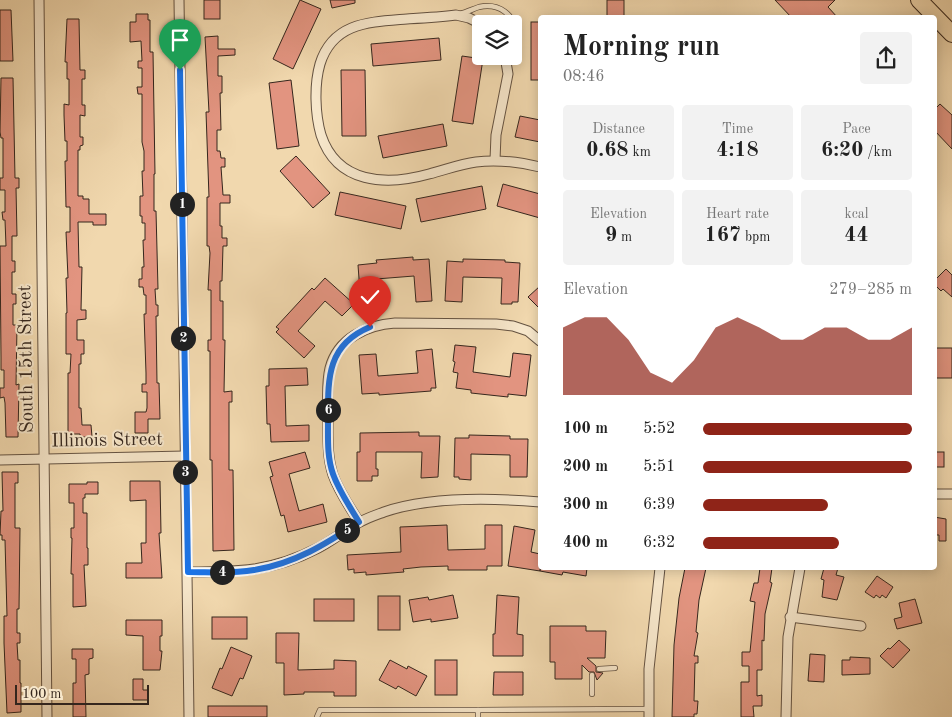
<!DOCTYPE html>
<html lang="en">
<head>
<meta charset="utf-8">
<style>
	body { margin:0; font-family:"Old Standard TT",serif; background:#f2f2f2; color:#222; height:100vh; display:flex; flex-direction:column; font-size:19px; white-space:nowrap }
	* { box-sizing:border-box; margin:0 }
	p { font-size:16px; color:#767676 }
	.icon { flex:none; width:28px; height:28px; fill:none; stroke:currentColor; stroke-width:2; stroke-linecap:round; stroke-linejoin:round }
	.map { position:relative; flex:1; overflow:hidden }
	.sheet { position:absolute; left:538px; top:15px; width:399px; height:555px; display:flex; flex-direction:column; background:#fff; border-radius:5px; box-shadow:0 2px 12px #0003 }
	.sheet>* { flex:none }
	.tools { position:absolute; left:472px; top:15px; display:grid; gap:10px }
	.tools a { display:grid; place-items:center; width:50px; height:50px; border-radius:5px; background:#fff; box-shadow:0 2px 12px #0003; font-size:25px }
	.scale { position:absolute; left:15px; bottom:12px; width:134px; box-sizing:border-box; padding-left:5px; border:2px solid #35261d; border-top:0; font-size:14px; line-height:18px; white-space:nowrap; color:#35261d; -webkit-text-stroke:4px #f6e6ca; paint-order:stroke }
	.pin { position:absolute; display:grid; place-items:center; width:42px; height:42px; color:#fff; margin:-51px -21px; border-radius:50% 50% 50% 0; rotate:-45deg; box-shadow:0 0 5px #0007 }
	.pin .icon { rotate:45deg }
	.km { position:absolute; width:25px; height:25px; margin:-12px; border-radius:50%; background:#222; color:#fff; font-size:14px; line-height:25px; text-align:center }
	.round { display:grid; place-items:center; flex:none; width:52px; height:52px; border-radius:5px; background:#f2f2f2 }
	.headline { display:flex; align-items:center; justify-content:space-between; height:85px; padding:0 25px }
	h1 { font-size:28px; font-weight:600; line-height:38px }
	.figures { display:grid; grid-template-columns:repeat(3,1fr); gap:8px; height:85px; padding:5px 25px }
	.figures div { display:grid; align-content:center; border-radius:5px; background:#f2f2f2; text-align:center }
	.figures b { font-size:21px; font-weight:600 }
	.figures small { font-size:14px; font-weight:400 }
	.figures p { font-size:14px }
	.chart { height:140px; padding:10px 25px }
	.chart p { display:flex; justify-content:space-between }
	.chart svg { width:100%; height:90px; margin-top:5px; fill:#8f2418; opacity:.7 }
	ul { padding:0 25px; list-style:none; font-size:16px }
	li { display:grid; grid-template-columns:80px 60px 1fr; align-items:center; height:38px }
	li i { height:12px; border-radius:6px; background:#8f2418 }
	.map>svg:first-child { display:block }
	.building { fill:#e29480; stroke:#35261d }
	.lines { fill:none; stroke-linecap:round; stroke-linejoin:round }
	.lane-casing { stroke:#645241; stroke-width:6 }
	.street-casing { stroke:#645241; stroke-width:11 }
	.highway-casing { stroke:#35261d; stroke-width:18 }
	.lane { stroke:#f6e6ca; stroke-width:4.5 }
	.street { stroke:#f6e6ca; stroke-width:9 }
	.highway { stroke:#f1d8ae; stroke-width:16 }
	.route-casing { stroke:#fff; stroke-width:10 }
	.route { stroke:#1a73e8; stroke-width:6 }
	.labels { text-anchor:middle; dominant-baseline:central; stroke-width:4; stroke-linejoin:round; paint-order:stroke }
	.street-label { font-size:19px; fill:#35261d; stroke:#f6e6ca }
</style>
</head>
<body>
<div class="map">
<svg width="952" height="717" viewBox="0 0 952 717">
	<rect width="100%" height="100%" fill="#f1d8ae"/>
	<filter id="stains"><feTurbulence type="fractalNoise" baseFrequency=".004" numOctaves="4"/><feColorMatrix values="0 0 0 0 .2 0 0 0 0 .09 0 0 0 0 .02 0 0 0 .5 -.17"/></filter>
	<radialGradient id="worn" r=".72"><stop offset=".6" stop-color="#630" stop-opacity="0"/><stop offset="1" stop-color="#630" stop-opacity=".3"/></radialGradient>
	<!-- building -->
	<g class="building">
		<rect x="204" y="0" width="16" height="19"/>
		<polygon points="300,0 321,9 293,69 273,59"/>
		<polygon points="330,0 355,0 355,3 332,8"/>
		<rect x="607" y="0" width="17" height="18"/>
		<polygon points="775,0 835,0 828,7 838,18 792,18"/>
		<polygon points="0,10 11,10 13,61 0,61"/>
		<polygon points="136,14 148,14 148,20 150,20 150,52 153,52 155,174 154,174 154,211 156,211 158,289 155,289 156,305 158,305 158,316 156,316 157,383 159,383 160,419 148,419 148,433 135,433 135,412 146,412 147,408 147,392 142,392 142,384 146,384 146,373 144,314 146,314 146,295 144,295 143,287 139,287 139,279 142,279 142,267 144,267 143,240 145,240 145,223 142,223 142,216 140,216 140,196 143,196 142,171 144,171 144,151 142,142 142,94 138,94 137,87 142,87 142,68 138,68 138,61 142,61 141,41 130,42 130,22 136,22"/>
		<polygon points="67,19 79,19 80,70 85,70 85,79 82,79 82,105 85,105 85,116 80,115 80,137 83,137 83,145 80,146 80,150 78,150 78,196 83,196 83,199 89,199 89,214 106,214 106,225 93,225 93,222 78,222 79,267 82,267 81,310 86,310 86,319 77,320 77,340 84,340 84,354 81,354 81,364 79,364 79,408 81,408 82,425 91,425 92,437 80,437 80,434 68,434 68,373 70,373 71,354 66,354 66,313 67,313 66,278 68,278 66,232 70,232 70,207 66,207 65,161 67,161 67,141 65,141 64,115 64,104 69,105 69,79 67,79 67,62 65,62"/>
		<rect x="531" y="22" width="9" height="58"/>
		<polygon points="218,36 218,49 235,49 235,55 218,56 218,76 222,76 222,93 220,93 221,130 217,130 217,151 220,151 221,158 225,158 225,167 221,167 223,195 230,195 230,203 220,203 220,226 222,226 222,238 227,238 227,246 223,246 222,281 220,281 220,301 223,301 223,340 225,340 224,392 232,391 232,402 229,402 229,470 233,470 234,550 213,551 212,460 210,460 210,351 208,351 208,340 211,340 211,290 208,290 210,253 209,246 207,246 207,197 209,197 206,112 209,112 205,37"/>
		<polygon points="439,38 441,60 373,66 371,44"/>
		<polygon points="462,56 483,59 473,124 452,121"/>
		<polygon points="341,70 365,70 366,136 342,136"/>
		<polygon points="1,78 13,78 15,178 19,178 19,188 16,188 17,236 12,236 12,261 15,261 15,272 12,272 12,294 16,294 16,304 13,304 13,325 17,325 16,385 19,384 18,437 6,437 5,403 4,397 0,398 0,388 4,388 4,370 1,370 1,357 0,246 6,246 5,220 3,220 2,212 5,212 5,190 0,190 0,178 3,178 3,138 1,138 0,132"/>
		<polygon points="291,80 299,146 277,149 269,83"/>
		<polygon points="940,104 952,115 952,149 934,130 934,110"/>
		<polygon points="520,116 540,120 540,142 515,137"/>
		<polygon points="443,124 447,146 383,158 378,136"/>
		<polygon points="296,156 330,193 313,208 280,171"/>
		<polygon points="503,184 540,194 540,218 497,206"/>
		<polygon points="482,186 486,209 421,222 416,199"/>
		<polygon points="340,192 406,206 401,229 335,215"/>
		<polygon points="413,257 413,260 429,259 432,301 416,302 414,276 376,279 378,305 361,306 358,265 377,263 376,260"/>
		<polygon points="463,259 505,260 505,262 520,263 518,302 512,302 512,304 501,304 502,278 463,277 462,302 445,301 447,261 463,262"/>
		<polygon points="946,269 952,275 952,297 943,289 941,291 934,284 936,282 934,281"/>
		<polygon points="325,278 354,304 342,316 325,301 298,331 315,346 304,358 276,332 279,329 276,327 312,288 314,290"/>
		<polygon points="540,286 540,309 528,297"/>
		<polygon points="455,345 476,347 473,372 510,377 513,353 531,355 526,396 508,394 508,397 471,393 471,390 456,388 458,373 453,372 455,362 453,361"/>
		<rect x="934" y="348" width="18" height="30"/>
		<polygon points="432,349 436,388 431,388 431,391 379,395 379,393 362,394 359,355 376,354 378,376 418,373 416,351"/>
		<polygon points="307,368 308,385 285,386 286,426 309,425 309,441 271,442 270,424 267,424 266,386 269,386 269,369"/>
		<polygon points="419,432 419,436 440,436 438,477 421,478 422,452 376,452 376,469 378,469 378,476 372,476 372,481 357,481 357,452 360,452 360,433"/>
		<polygon points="469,435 510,436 510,439 528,439 527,477 510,477 510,455 471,454 471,480 459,479 459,477 454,477 455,438 469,438"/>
		<polygon points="305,452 310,468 289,474 299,511 323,504 327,522 288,532 284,515 281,516 270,477 273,476 269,462"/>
		<rect x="934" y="452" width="10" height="15"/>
		<polygon points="2,472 18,472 18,483 15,483 15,528 20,528 19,609 17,609 17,633 20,633 20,643 17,643 18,660 20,660 20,683 21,683 21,712 7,713 4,643 4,616 7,616 5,540 2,540 2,535 0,535 1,511 3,511"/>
		<polygon points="130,481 160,481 161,533 159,533 162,578 126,578 126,563 142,563 141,543 146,543 146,500 130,501"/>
		<polygon points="87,482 98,482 98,494 85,494 85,498 83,498 83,513 87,513 87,548 88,548 88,565 84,565 86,606 73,607 73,574 71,574 72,538 71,538 71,528 74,528 74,503 69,503 69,484 87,484"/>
		<polygon points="934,517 946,519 946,541 939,541 939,535 934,535"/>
		<polygon points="447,525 448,550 485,549 485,525 502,525 502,566 487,566 487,570 448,570 448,566 421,567 403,569 404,572 366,575 366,572 354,573 354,569 348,570 347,555 401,552 400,527"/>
		<polygon points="514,526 535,530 531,552 540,554 540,571 508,566"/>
		<polygon points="541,568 587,568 586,576 563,572 562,575 540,571"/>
		<polygon points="685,568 706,568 699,600 696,632 698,633 694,656 698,656 698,663 695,663 694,701 698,701 697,714 694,714 694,717 672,717 674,645 679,598"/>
		<polygon points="760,568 772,568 770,582 772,583 765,614 764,641 762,640 762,670 757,670 757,696 762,695 762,706 753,706 754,717 741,717 741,682 749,682 749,666 742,666 742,652 750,652 755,602 750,601 754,583 758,583"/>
		<polygon points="824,568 838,568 836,575 844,577 837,600 822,597 824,580 821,579"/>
		<polygon points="877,576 893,587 886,598 882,595 880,598 876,595 874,598 865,592"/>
		<polygon points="453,595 458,618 431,622 431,619 413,622 409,600 428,597 429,600"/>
		<polygon points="497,595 519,597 517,634 523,635 523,656 493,656 493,634 495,634"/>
		<rect x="378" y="596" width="22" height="34"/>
		<rect x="314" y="599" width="40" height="22"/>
		<polygon points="915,599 922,623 897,629 894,619 902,617 899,603"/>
		<rect x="212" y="617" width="35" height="22"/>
		<polygon points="126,620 162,620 162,636 160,636 160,651 162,651 160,670 143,670 143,636 126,635"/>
		<polygon points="550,626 586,626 586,631 606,631 605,658 587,658 596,666 596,672 603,673 597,680 594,672 589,672 582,665 582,679 555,679 555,662 550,662"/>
		<polygon points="276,633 299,633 298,670 334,669 334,660 356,661 356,696 334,696 334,692 304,692 304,694 284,695 284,663 276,663"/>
		<polygon points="899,640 910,650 893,668 880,656 888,648 890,649"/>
		<polygon points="231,647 252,656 243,679 240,678 232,696 212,688 220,668 222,669"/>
		<polygon points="72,649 93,649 93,658 89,659 89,674 85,675 86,717 73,717 73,683 76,683 76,659 72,659"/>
		<polygon points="810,654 825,655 824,682 808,681"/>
		<polygon points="850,657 870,658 870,674 842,675 842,660 850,660"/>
		<polygon points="390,660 407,669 408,666 427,676 416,696 398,686 396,689 379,680"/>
		<rect x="435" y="660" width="22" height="35"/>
		<polygon points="494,672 523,672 523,695 493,695"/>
		<polygon points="133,679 143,679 143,690 148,690 148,700 133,700"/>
		<rect x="208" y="706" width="59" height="11"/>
	</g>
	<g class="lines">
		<!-- lane casing -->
		<g class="lane-casing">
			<g id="lane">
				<path d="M460 14C467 12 473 9 479 7 498 3 517 14 514 35"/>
				<polyline points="599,669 615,668"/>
				<polyline points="592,694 592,675"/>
				<polyline points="317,717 320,710 478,710"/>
				<polyline points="478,717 478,710 649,709"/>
			</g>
		</g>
		<!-- street casing -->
		<g class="street-casing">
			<g id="street">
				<polyline points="39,0 47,717"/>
				<polyline points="179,0 189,717"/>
				<path d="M481 24 469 18 456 15C440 17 423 18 407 19 370 22 333 22 320 64 314 85 315 114 321 135 337 184 386 186 429 174 445 170 460 164 476 162 498 159 519 162 540 167"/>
				<polyline points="495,160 496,135 508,74 505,56"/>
				<polyline points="0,460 185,456"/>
				<polyline points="934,494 952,494"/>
				<path d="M359 522C350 507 339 492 333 475 327 457 328 437 328 418 328 402 326 384 330 368 338 338 367 325 395 323L496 324 513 326 528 331 540 341"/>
				<path d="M188 572C237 572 272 572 318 548 332 541 345 530 360 522 367 518 376 515 384 512 431 496 492 498 540 502"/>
				<polyline points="790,617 861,626"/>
				<polyline points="649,717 649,669 660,568"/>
				<polyline points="786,717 788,637 800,568"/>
			</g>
		</g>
		<!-- highway casing -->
		<g class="highway-casing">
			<polyline id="highway" points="919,0 952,34"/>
		</g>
		<!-- lane -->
		<use href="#lane" class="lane"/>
		<!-- street -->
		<use href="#street" class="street"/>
		<!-- highway -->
		<use href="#highway" class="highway"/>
	</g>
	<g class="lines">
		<!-- route casing -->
		<g class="route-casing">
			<path id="route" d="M180 70 188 572C210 572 232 574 254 570 294 564 326 544 359 522 350 507 339 491 333 474 327 457 328 439 328 421 328 380 326 345 370 327"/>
		</g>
		<!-- route -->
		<use href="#route" class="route"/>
	</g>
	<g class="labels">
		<!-- street labels -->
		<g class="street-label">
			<text transform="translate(27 359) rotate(-91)">South 15th Street</text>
			<text transform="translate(107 441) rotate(-1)">Illinois Street</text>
		</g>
	</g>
	<rect width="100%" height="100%" filter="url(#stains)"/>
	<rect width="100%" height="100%" fill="url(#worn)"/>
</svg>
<div class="tools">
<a><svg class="icon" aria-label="layers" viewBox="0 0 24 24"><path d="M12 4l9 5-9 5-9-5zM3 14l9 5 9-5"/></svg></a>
</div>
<div class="scale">100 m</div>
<div class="pin" style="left:180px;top:70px;background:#1e9e55"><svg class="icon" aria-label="arrive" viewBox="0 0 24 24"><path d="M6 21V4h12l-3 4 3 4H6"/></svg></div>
<div class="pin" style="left:370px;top:327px;background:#d93025"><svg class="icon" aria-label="check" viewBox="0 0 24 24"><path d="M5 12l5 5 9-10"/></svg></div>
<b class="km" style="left:182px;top:204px">1</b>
<b class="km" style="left:183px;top:338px">2</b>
<b class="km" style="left:185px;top:472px">3</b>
<b class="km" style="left:222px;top:572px">4</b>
<b class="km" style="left:347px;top:530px">5</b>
<b class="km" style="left:328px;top:410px">6</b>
<section class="sheet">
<div class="headline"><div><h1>Morning run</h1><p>08:46</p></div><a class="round"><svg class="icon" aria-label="share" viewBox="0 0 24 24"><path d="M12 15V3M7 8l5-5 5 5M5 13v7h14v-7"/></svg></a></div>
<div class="figures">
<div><p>Distance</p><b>0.68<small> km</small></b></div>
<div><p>Time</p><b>4:18</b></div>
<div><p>Pace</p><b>6:20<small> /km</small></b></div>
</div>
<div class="figures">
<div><p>Elevation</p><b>9<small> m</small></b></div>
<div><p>Heart rate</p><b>167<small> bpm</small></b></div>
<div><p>kcal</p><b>44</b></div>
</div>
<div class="chart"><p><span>Elevation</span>279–285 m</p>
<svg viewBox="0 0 160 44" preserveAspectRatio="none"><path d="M0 44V11L10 6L20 6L30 17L40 33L50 38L60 27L70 11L80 6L90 11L100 17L110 17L120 11L130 11L140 17L150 17L160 11V44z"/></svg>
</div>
<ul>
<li><b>100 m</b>5:52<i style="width:100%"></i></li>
<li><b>200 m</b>5:51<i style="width:100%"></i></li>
<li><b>300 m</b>6:39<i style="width:60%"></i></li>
<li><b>400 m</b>6:32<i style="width:65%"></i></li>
</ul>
</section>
</div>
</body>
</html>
